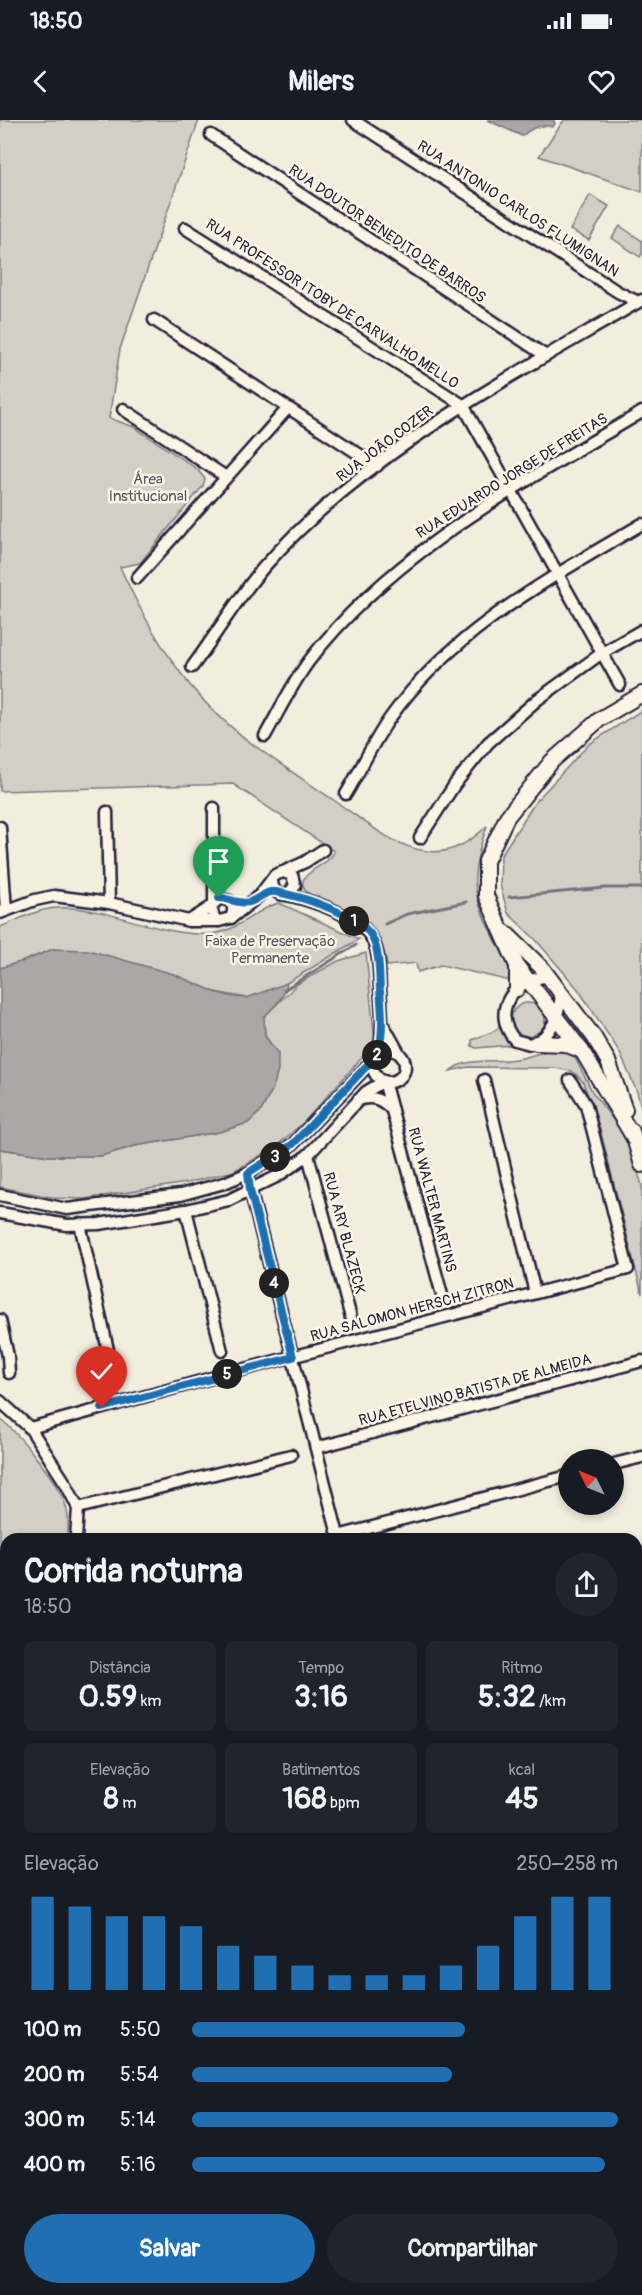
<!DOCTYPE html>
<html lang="pt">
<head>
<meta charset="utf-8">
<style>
	body { margin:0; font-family:Pangolin,sans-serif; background:#20242c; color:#f1f3f6; height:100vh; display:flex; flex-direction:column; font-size:22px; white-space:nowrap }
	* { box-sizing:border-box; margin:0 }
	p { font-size:20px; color:#9ea1a6 }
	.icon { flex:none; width:33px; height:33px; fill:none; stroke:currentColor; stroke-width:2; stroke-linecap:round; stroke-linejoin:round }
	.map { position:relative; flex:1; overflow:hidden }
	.panel { position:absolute; left:0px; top:1413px; width:642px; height:762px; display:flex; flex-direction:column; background:#171b24; border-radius:18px 18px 0 0; box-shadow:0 3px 9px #0003 }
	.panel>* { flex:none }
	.needle { width:39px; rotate:313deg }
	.fabs { position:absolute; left:558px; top:1329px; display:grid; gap:12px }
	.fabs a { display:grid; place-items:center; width:66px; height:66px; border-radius:50%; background:#171b24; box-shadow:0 3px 9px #0003; font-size:30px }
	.pin { position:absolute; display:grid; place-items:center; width:51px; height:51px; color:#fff; margin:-62px -26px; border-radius:50% 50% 50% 0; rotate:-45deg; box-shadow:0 0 6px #0007 }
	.pin .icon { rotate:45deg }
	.km { position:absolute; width:30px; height:30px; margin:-15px; border-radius:50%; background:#222; color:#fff; font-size:16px; line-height:30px; text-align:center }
	.round { display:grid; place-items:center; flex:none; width:63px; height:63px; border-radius:32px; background:#20242c }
	.summary { display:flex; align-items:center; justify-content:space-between; height:102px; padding:0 24px }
	h1 { font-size:33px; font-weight:700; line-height:45px }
	.stats { display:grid; grid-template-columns:repeat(3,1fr); gap:9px; height:102px; padding:6px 24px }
	.stats div { display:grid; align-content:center; border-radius:9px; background:#20242c; text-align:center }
	.stats b { font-size:30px; font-weight:700 }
	.stats small { font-size:16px; font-weight:400 }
	.stats p { font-size:16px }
	.chart { height:168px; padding:12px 24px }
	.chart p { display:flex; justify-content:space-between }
	.chart svg { width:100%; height:108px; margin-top:6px; stroke:#1f6fb2; stroke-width:6 }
	.action { display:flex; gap:12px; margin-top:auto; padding:12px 24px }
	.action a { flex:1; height:69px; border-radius:36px; background:#1f6fb2; color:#fff; font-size:24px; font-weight:700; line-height:69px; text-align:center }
	.action a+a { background:#20242c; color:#f1f3f6 }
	ul { padding:0 24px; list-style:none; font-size:20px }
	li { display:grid; grid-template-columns:96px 72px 1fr; align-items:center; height:45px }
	li i { height:15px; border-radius:8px; background:#1f6fb2 }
	.status { display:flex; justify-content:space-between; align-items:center; height:42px; padding:0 30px; background:#171b24; direction:ltr }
	.status svg { height:16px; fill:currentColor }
	header { display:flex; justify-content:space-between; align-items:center; height:78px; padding:0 24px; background:#171b24; font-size:27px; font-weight:700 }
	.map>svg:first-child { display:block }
	.green { fill:#d4cfc6; stroke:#7b7880; stroke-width:1.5 }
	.water { fill:#aca7a6; stroke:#75727b; stroke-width:1.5 }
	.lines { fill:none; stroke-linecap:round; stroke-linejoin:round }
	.stream { stroke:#75727b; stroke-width:3 }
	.street-casing { stroke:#22223b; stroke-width:15 }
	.secondary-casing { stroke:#22223b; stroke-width:18 }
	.street { stroke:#fcf5e5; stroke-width:10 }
	.secondary { stroke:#fcf5e5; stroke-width:14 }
	.route-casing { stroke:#fff; stroke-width:12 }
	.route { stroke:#1f6fb2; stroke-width:8 }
	.labels { text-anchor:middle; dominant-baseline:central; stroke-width:5; stroke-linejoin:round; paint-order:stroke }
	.street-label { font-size:15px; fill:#22223b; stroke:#fcf5e5 }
	.park-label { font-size:15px; fill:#575665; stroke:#fcf5e5 }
</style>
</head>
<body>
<div class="status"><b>18:50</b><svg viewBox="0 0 49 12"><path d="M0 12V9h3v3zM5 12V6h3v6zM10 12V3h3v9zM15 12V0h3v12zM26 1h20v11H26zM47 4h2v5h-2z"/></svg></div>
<header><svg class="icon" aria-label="back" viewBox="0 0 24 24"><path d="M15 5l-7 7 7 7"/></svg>Milers<svg class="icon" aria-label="heart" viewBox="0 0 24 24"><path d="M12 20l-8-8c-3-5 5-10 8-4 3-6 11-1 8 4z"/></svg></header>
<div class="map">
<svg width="642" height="2175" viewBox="0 0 642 2175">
	<rect width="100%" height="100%" fill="#f3edde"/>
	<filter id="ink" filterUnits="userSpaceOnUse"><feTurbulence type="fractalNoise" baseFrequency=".0167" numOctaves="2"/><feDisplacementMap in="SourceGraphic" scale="12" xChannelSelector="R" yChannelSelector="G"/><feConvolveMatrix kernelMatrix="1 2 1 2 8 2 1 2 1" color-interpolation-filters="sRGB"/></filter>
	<g filter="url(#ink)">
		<!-- green -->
		<g class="green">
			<path d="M0 0H199L120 229 109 298 134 307 197 349 205 359 203 366 140 443 120 447C139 489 161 529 190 565 229 614 284 646 335 681 363 700 392 726 426 731 451 735 470 722 487 706 470 753 470 772 493 816 502 832 510 845 515 862L441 845 418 852 416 843 387 846C379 793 353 792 309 774 287 753 330 748 334 731L233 664 0 671Z"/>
			<polygon points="564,0 642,0 642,72 539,36"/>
			<polygon points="590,75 609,86 589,120 570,110"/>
			<polygon points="620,106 642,121 642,134 640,137 612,118"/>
			<polygon points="642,590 642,990 637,972 619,931 578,869 536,820 508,793 500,765 501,735 536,681 589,624"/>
			<path d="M279 783 359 819 287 863 247 878 215 872 173 854 140 845 53 829 24 841 0 848V807C18 800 37 789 56 788 104 784 160 817 209 814 239 812 255 789 279 783Z"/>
			<polygon points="366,833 375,923 304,1002 275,1027 234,1051 187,1063 84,1079 56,1078 0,1067 0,1029 49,1036 101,1036 135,1026 219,1012 248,1003 261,991 273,968 278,934 265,916 264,897 297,864 338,841"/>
			<circle cx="528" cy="900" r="17"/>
			<polygon points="499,907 501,908 510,925 476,928 472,926 472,920 492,912"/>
			<path d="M561 929 570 932 575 938 593 973 614 1001 624 1010 642 1065V1174L600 1009 583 962 577 955 571 951 555 948 468 947 450 951C465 937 496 943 515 939 532 937 543 930 561 929Z"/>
			<path d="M0 1299C18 1312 56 1360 64 1381 69 1392 69 1408 67 1419H6V1486L0 1488Z"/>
			<polygon points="0,1701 6,1706 6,2078 0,2074"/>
			<polygon points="71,2169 143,2169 145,2175 73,2175"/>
		</g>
		<!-- water -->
		<g class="water">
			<path d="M487 0H554L555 4 552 7C541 3 531 8 522 16Z"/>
			<path d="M53 829 88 830 173 854 215 872 233 877 247 878 287 863C286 876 273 888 264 897L265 916 278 934V951L273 968 261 991 248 1003 219 1012 135 1026 101 1036H49L0 1029V848L24 841Z"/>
		</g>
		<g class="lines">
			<!-- stream -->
			<g class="stream">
				<polyline points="509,777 605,768 642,768"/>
				<polyline points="385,804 407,794 466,782"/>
				<polyline points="284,870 356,825"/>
			</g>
			<!-- street casing -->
			<g class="street-casing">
				<g id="street">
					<polyline points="353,0 618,172 638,182"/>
					<polyline points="211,15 546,236"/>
					<polyline points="185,108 463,285 620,565"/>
					<polyline points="154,200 377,346"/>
					<polyline points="123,289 226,357"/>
					<polyline points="137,458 288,288"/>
					<path d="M192 547C216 515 238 477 264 447 364 333 513 256 642 180"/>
					<path d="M265 616C279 591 292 564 309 541 394 430 524 363 642 292"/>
					<path d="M346 674C361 649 373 622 390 598 452 510 551 458 642 404"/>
					<polyline points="107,692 109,783"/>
					<polyline points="0,707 6,790"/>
					<polyline points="420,718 455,664 488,623 537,580 602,533 642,510"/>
					<polyline points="283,752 305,742 323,730"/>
					<path d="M287 775C313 781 364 797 374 823 380 837 379 854 380 869 382 892 384 912 378 934"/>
					<polyline points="214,782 214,688"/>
					<polyline points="0,793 35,780 54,776 109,783 189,801 219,801"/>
					<path d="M231 798 260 775 275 755 283 752 292 755 295 766 287 775C277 775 273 771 272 761"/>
					<path d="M189 801 211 787 219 778 230 781C234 787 234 791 231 798L219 801 214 798 211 787"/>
					<path d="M549 857C515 857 489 891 515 920L530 924C552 919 560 892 561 872"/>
					<polyline points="383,904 399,933"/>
					<circle cx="389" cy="946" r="16"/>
					<polyline points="484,960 535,1173"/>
					<path d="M358 980C372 975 382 979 392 990"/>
					<polyline points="308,1035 351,1198"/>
					<polyline points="248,1053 250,1069 339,1419"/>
					<polyline points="0,1075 67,1089 180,1075 224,1063 248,1053 293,1024 375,938"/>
					<polyline points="186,1090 222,1231"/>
					<polyline points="0,1093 67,1105 99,1104 186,1090 229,1080 278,1056 308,1035 366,972 384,961 442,1175"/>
					<polyline points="80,1104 114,1257"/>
					<polyline points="0,1200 8,1236 9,1253"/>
					<polyline points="0,1281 30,1308 66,1364 78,1388 76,1419"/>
					<polyline points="30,1308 230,1253 628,1149 586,985 570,960"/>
					<polyline points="316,1328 642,1241"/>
					<polyline points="614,1344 642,1337"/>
					<polyline points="78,1388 291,1335"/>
					<polyline points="338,1416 568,1356"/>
					<polyline points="636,1436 642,1434"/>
					<polyline points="0,1499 6,1497"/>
					<polyline points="636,1529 642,1527"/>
					<polyline points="0,1596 6,1595"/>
					<polyline points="636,1626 642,1624"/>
					<polyline points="0,1687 6,1692"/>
					<polyline points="636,1721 642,1720"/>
					<polyline points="636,1816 642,1814"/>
					<polyline points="636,1912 642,1910"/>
					<polyline points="636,2007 642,2006"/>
					<polyline points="636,2102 642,2101"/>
					<polyline points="157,2169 158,2175"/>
					<polyline points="355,2175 378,2169"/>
				</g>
			</g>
			<!-- secondary casing -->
			<g class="secondary-casing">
				<g id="secondary">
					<polyline points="505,812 542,848 594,917 608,941 625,990"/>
					<polyline points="517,869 517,846"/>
					<polyline points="536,923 565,924 582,931"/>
					<polyline points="632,1011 642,1045"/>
					<polyline points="635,1020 582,931 517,846 486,776 486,741 507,697 552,641 600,599 642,574"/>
				</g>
			</g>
			<!-- street -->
			<use href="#street" class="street"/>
			<!-- secondary -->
			<use href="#secondary" class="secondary"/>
		</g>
	</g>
	<g class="lines" filter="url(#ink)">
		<!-- route casing -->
		<g class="route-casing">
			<path id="route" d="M102 1288 293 1237 250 1070 248 1053 293 1024 378 934C384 912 382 892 380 870 379 852 380 831 371 815 357 794 300 776 276 772 266 770 259 779 250 782 240 785 229 778 219 778"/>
		</g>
		<!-- route -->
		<use href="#route" class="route"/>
	</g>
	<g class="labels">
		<!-- street labels -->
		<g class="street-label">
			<text transform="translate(518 89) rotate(33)">RUA ANTONIO CARLOS FLUMIGNAN</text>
			<text transform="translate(387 114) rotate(34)">RUA DOUTOR BENEDITO DE BARROS</text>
			<text transform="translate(332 184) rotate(33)">RUA PROFESSOR ITOBY DE CARVALHO MELLO</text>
			<text transform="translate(385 324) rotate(-37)">RUA JOÃO COZER</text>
			<text transform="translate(512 356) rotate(-32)">RUA EDUARDO JORGE DE FREITAS</text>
			<text transform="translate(432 1080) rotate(75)">RUA WALTER MARTINS</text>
			<text transform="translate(344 1113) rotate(75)">RUA ARY BLAZECK</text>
			<text transform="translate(412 1190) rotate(-15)">RUA SALOMON HERSCH ZITRON</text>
			<text transform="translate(475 1270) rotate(-15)">RUA ETELVINO BATISTA DE ALMEIDA</text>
		</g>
		<!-- park labels -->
		<g class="park-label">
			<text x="148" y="359">Área<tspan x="148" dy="17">Institucional</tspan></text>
			<text x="270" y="821">Faixa de Preservação<tspan x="270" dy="17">Permanente</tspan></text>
		</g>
	</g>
</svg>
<div class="fabs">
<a><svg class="needle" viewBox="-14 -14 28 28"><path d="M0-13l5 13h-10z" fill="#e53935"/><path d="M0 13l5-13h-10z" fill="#9ea1a6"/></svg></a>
</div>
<div class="pin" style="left:219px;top:778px;background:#1e9e55"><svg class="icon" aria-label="arrive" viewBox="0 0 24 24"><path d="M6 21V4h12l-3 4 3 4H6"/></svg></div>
<div class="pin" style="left:102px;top:1288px;background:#d93025"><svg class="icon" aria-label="check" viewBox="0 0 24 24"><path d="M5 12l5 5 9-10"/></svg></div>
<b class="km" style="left:354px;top:801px">1</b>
<b class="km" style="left:377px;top:935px">2</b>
<b class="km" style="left:275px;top:1037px">3</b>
<b class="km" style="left:274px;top:1163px">4</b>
<b class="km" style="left:227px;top:1254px">5</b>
<section class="panel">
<div class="summary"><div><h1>Corrida noturna</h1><p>18:50</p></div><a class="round"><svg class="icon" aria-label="share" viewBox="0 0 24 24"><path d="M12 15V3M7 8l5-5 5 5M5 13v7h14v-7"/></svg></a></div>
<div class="stats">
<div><p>Distância</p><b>0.59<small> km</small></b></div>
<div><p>Tempo</p><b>3:16</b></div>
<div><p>Ritmo</p><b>5:32<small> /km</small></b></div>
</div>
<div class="stats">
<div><p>Elevação</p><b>8<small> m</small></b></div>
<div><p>Batimentos</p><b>168<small> bpm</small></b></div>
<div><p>kcal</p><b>45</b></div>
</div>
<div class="chart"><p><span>Elevação</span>250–258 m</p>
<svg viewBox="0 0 160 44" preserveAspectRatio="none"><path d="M5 44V6M15 44V10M25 44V14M35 44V14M45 44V18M55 44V26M65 44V30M75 44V34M85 44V38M95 44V38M105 44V38M115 44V34M125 44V26M135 44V14M145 44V6M155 44V6"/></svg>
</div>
<ul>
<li><b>100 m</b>5:50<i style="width:64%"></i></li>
<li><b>200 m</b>5:54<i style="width:61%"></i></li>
<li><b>300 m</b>5:14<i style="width:100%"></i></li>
<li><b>400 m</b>5:16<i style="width:97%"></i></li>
</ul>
<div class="action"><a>Salvar</a><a>Compartilhar</a></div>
</section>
</div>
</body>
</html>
